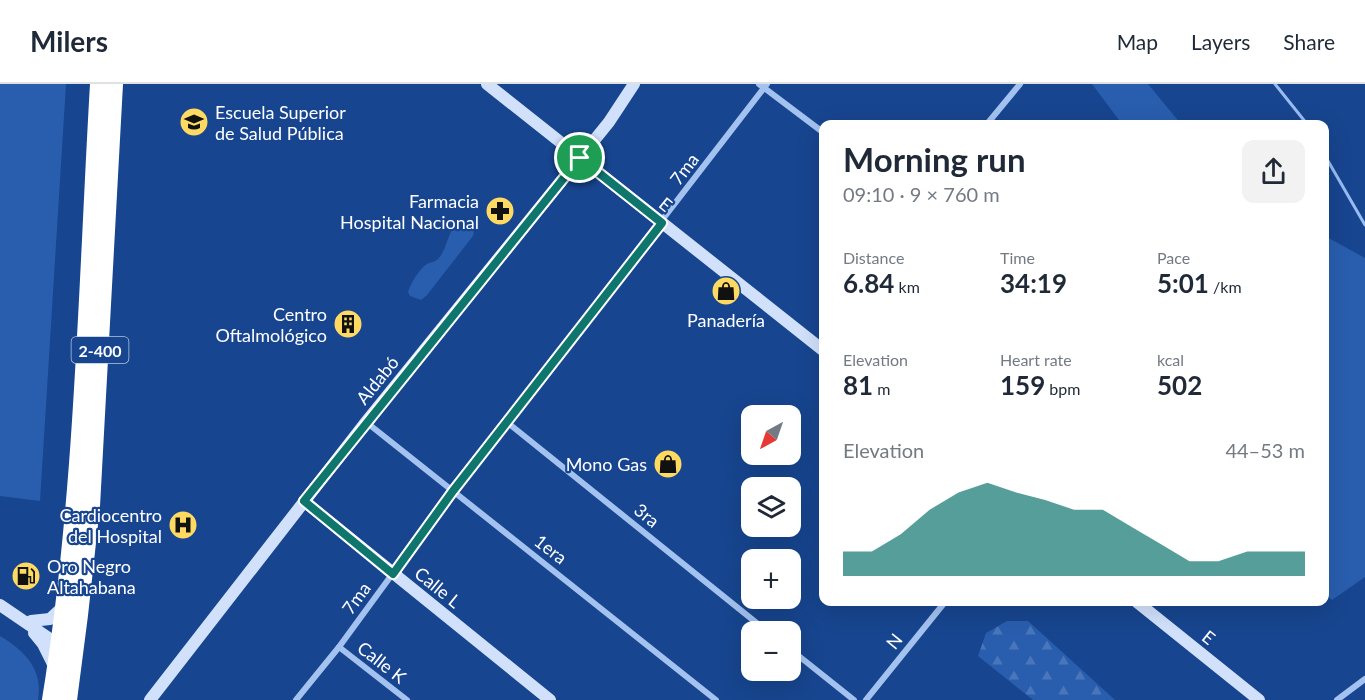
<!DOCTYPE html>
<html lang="en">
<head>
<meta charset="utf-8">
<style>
	body { margin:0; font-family:Lato,sans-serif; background:#f2f2f3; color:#1f2937; height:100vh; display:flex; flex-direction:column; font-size:22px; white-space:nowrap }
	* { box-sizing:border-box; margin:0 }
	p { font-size:20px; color:#747a83 }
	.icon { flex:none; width:33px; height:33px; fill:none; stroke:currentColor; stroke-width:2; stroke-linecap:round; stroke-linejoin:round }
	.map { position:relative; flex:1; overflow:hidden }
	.sheet { position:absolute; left:819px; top:36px; width:510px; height:486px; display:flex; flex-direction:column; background:#fff; border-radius:12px; box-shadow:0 6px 24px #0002 }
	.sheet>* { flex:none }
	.needle { width:39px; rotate:220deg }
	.fabs { position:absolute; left:741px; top:321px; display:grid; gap:12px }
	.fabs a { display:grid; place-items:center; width:60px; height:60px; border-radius:12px; background:#fff; box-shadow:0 6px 24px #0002; font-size:30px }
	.pin { position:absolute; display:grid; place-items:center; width:51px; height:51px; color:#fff; margin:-26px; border:3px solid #fff; border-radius:50%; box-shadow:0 2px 6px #0007 }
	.round { display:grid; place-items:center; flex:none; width:63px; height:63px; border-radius:12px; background:#f2f2f3 }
	.head { display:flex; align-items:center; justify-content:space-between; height:102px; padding:0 24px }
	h1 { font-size:33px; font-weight:700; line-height:45px }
	.figures { display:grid; grid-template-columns:repeat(3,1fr); gap:9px; height:102px; padding:6px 24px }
	.figures div { display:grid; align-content:center }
	.figures b { font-size:26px; font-weight:700 }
	.figures small { font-size:16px; font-weight:400 }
	.figures p { font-size:16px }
	.chart { height:168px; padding:12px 24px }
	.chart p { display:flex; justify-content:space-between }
	.chart svg { width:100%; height:108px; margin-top:6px; fill:#0f766e; opacity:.7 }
	header { display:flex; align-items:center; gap:36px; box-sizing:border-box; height:84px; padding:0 30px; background:#fff; border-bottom:2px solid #e0e1e3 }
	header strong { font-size:28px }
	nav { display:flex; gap:33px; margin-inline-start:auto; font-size:21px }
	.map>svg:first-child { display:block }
	.green { fill:#295eae }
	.forest { fill:url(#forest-firs) }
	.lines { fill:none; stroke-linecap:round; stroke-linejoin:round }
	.stream { stroke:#96bcf2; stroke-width:3 }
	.street { stroke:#a3c2ef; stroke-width:6 }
	.secondary { stroke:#d1e1fb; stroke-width:12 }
	.highway { stroke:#fff; stroke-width:18 }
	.route-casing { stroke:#fff; stroke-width:12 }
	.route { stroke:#0f766e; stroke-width:8 }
	.labels { text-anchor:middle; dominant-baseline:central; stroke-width:4.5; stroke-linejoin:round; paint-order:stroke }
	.shield { fill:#17458f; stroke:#b9c7dd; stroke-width:1.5 }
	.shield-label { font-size:16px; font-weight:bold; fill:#fff }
	.poi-label { font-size:18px; fill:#fff; stroke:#17458f; text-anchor:end }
	.street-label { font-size:18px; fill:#fff; stroke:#17458f }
</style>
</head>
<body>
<header>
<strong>Milers</strong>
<nav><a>Map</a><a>Layers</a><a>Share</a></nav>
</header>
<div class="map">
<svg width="1365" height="616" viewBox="0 0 1365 616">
	<defs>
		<pattern id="forest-firs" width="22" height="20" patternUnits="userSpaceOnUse" patternTransform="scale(1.5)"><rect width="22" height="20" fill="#295eae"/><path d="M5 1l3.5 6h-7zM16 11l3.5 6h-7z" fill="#4976ba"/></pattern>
	</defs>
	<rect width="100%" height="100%" fill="#17458f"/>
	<!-- green -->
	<g class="green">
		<polygon points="0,0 66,0 40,417 0,412"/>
		<polygon points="1092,0 1148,0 1181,40 1122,40"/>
		<path d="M461 138 467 139 474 147 473 152 427 211 421 216 410 212 408 208C411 199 419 185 427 180 431 178 436 178 439 174 449 162 446 146 461 138Z"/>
		<polygon points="1325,152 1365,174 1365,493 1332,516 1324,509"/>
		<path d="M0 552C25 567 43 585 38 616H0Z"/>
	</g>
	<!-- forest -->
	<polygon class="forest" points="1007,537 1028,537 1115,616 1033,616 978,572 986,549"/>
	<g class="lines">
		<!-- stream -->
		<g class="stream">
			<polyline points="1275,0 1307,40"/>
			<polyline points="1324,70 1365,141"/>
		</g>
		<!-- street -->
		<g class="street">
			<polyline points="759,0 824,49"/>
			<polyline points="987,40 1020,0"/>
			<polyline points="366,338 716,616"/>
			<polyline points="508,339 768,548"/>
			<polyline points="339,563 407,616"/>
			<polyline points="790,565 854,616"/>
			<polyline points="296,616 339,563 453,407 767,0"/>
			<polyline points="866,616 945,518"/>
			<polyline points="1337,616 1365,595"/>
		</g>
		<!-- secondary -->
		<g class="secondary">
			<polyline points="487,0 824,267"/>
			<polyline points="304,417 550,616"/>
			<polyline points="1137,518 1259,616"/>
			<polyline points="0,521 50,555 60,558"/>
			<polyline points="31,537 50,535 63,523"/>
			<polyline points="34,549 43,560 54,582"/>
			<polyline points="150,616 366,338 609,38 634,0"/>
		</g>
		<!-- highway -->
		<g class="highway">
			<path d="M51 616C84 413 87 205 99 0"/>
			<polyline points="68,616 79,531 91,422 114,0"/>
		</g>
	</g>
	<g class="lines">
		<!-- route casing -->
		<g class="route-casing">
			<polygon id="route" points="580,74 662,139 453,407 393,490 304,417"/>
		</g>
		<!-- route -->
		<use href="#route" class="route"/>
	</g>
	<!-- icons -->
	<defs>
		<g id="university-disc" transform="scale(1.5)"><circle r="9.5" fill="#ffda62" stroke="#17458f"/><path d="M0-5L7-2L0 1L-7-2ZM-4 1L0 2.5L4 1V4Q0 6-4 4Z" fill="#111"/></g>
		<g id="pharmacy-disc" transform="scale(1.5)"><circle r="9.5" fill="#ffda62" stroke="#17458f"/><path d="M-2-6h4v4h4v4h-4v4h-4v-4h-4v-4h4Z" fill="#111"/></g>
		<g id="shop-disc" transform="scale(1.5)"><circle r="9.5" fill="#ffda62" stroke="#17458f"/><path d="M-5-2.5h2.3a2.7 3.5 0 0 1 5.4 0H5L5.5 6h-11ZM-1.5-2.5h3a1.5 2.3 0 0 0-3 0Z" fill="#111"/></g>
		<g id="building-disc" transform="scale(1.5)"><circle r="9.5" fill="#ffda62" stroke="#17458f"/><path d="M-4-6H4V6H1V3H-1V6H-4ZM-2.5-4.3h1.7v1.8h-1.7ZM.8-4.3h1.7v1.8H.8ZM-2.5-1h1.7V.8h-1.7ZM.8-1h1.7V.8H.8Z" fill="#111"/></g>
		<g id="hospital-disc" transform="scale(1.5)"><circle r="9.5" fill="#ffda62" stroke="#17458f"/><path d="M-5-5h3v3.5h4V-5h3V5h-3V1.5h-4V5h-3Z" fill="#111"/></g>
		<g id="fuel-disc" transform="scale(1.5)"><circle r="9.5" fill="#ffda62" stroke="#17458f"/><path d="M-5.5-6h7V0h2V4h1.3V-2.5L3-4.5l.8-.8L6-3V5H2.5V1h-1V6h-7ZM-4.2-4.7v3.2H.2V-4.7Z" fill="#111"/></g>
	</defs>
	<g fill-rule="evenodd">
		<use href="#university-disc" x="194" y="38"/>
		<use href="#pharmacy-disc" x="500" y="127"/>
		<use href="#shop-disc" x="726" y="207"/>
		<use href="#building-disc" x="348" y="240"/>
		<use href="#shop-disc" x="668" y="380"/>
		<use href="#hospital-disc" x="183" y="441"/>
		<use href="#fuel-disc" x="26" y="492"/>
	</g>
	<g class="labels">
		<!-- shield labels -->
		<rect class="shield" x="71.5" y="253" width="57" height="26" rx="4.5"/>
		<g class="shield-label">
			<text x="100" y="266">2-400</text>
		</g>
		<!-- poi labels -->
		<g class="poi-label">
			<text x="215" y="28" text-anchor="start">Escuela Superior<tspan x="215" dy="21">de Salud Pública</tspan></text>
			<text x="479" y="117">Farmacia<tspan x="479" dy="21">Hospital Nacional</tspan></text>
			<text x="327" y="230">Centro<tspan x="327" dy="21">Oftalmológico</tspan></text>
			<text x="726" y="236" text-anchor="middle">Panadería</text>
			<text x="647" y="380">Mono Gas</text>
			<text x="162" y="431">Cardiocentro<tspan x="162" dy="21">del Hospital</tspan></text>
			<text x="47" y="482" text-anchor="start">Oro Negro<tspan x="47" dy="21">Altahabana</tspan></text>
		</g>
		<!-- street labels -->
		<g class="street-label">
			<text transform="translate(684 85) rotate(-53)">7ma</text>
			<text transform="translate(666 120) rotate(39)">E</text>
			<text transform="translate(377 296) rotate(-51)">Aldabó</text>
			<text transform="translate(647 431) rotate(39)">3ra</text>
			<text transform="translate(551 465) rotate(38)">1era</text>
			<text transform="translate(438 503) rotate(39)">Calle L</text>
			<text transform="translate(356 514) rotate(-54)">7ma</text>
			<text transform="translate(1209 553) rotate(39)">E</text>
			<text transform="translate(894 557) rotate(-51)">N</text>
			<text transform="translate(382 578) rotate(38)">Calle K</text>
		</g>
	</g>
</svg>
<div class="fabs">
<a><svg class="needle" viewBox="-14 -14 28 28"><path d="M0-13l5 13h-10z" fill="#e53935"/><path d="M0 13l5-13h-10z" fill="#747a83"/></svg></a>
<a><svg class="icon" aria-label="layers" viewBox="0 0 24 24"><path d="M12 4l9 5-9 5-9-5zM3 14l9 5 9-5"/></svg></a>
<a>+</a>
<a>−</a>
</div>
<div class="pin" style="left:580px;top:74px;background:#1e9e55"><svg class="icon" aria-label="arrive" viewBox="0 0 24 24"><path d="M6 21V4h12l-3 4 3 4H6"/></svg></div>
<section class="sheet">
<div class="head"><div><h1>Morning run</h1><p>09:10 · 9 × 760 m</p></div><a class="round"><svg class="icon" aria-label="share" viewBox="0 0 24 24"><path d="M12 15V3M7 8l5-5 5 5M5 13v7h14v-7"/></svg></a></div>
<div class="figures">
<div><p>Distance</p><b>6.84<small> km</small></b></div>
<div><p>Time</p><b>34:19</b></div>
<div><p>Pace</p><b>5:01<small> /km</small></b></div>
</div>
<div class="figures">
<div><p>Elevation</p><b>81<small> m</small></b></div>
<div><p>Heart rate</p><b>159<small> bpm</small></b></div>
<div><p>kcal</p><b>502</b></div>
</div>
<div class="chart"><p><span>Elevation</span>44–53 m</p>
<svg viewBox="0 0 160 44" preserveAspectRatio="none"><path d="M0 44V34L10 34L20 27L30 17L40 10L50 6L60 10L70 13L80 17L90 17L100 24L110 31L120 38L130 38L140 34L150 34L160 34V44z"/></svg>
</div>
</section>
</div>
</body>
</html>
